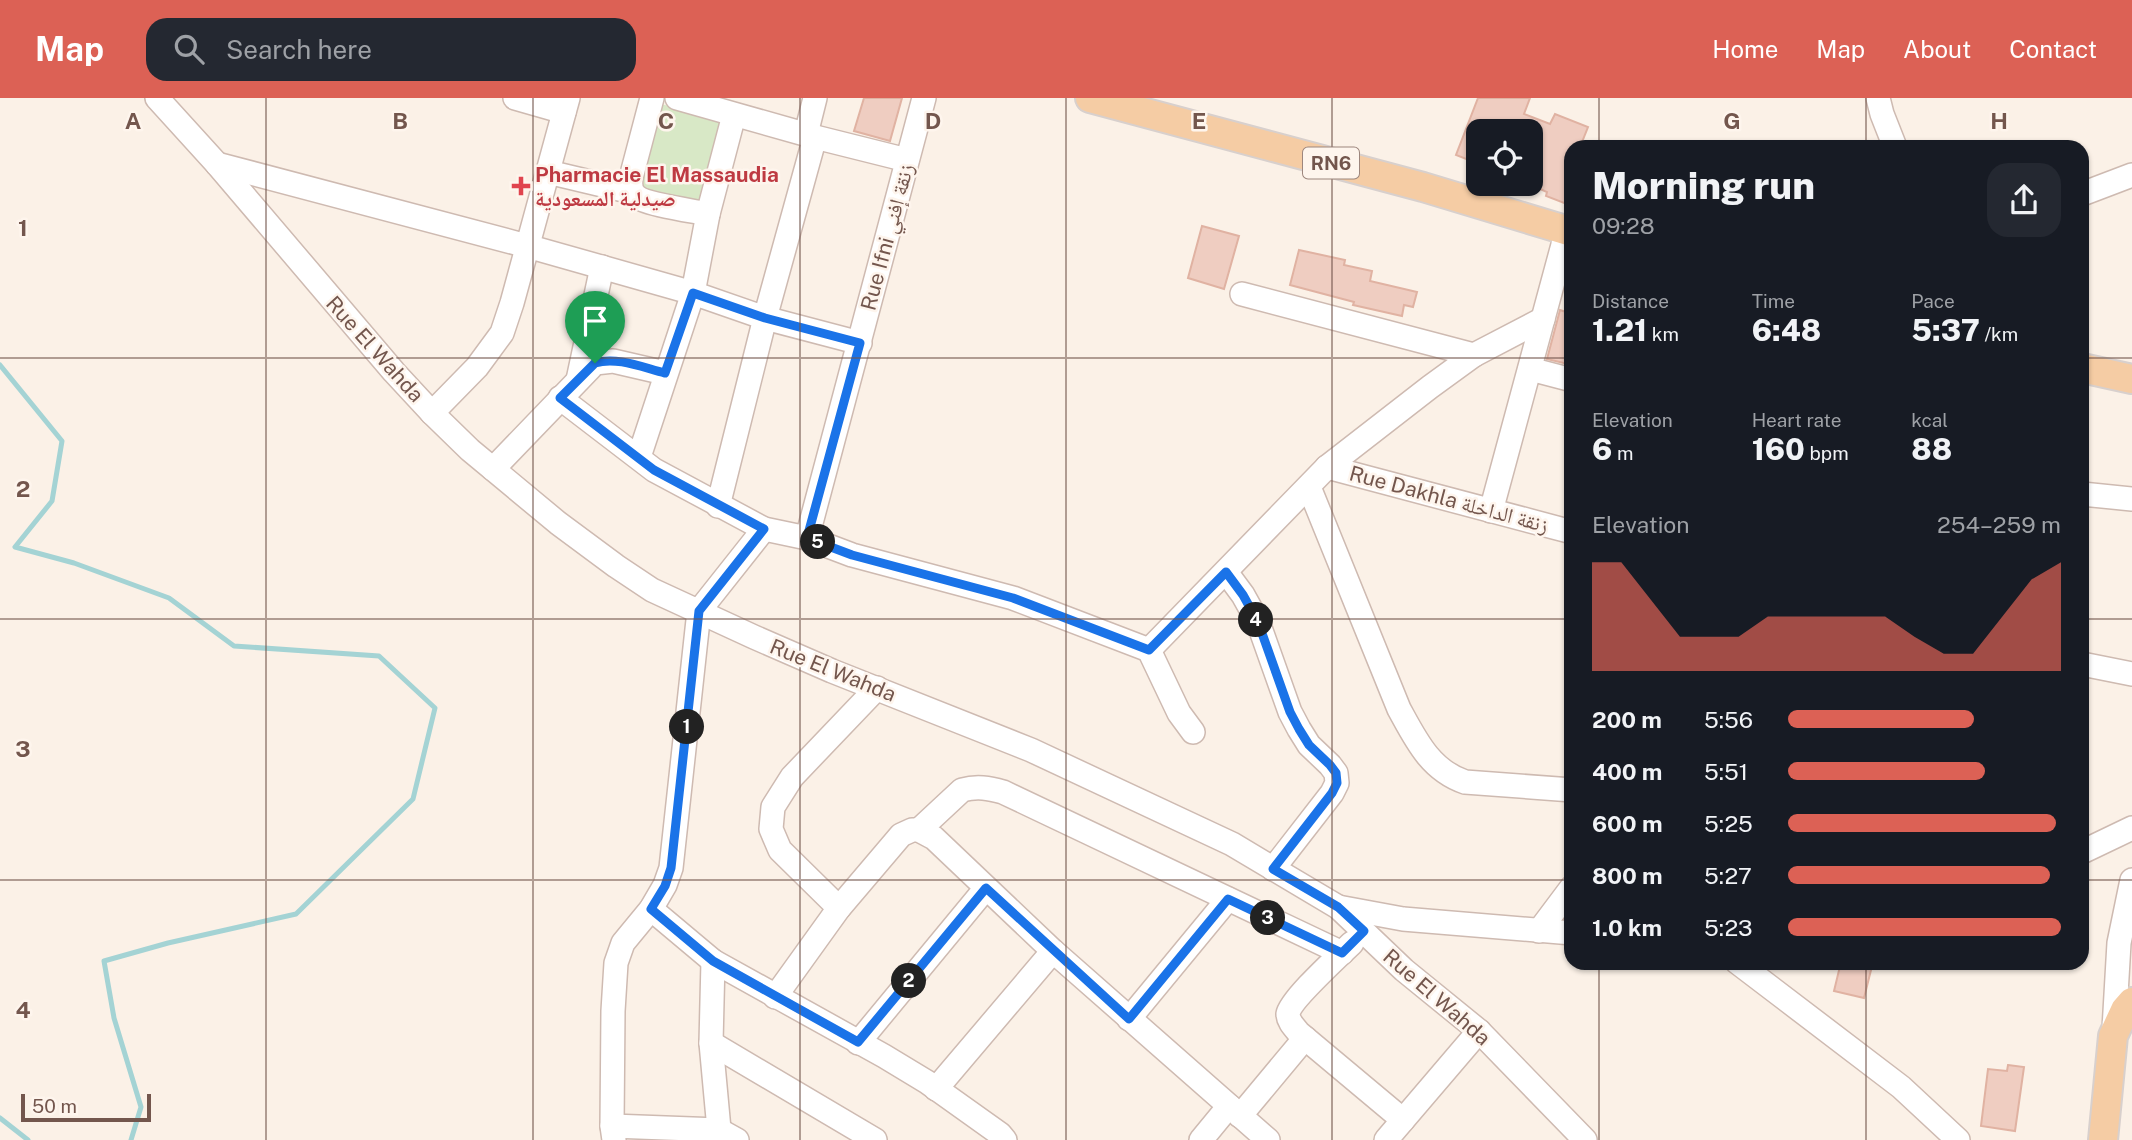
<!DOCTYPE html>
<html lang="en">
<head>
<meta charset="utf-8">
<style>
	body { margin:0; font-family:"Public Sans","Noto Naskh Arabic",sans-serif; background:#242831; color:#f1f3f6; height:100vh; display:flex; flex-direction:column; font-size:26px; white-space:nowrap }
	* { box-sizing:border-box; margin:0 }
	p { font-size:23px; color:#9ea1a6 }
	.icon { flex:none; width:38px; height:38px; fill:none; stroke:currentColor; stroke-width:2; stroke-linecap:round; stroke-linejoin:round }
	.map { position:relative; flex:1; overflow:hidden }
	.side { position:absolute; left:1564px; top:42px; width:525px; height:830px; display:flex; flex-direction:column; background:#171b24; border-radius:21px; box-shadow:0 2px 5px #0004 }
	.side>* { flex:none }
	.controls { position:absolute; left:1466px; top:21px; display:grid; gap:14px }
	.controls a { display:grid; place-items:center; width:77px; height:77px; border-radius:14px; background:#171b24; box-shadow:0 2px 5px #0004; font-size:35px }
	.scale { position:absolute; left:21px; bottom:18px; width:130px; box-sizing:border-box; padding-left:7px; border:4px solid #73564d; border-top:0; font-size:19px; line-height:24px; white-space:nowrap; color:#73564d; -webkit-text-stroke:5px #fef5ed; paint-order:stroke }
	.pin { position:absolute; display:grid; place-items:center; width:60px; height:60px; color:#fff; margin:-72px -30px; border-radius:50% 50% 50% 0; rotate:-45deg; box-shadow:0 0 7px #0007 }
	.pin .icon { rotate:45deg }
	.km { position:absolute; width:35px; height:35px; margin:-18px; border-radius:50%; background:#222; color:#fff; font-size:19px; line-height:35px; text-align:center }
	.round { display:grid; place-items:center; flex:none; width:74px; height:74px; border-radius:21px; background:#242831 }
	.overview { display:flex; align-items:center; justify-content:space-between; height:119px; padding:0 28px }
	h1 { font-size:38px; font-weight:800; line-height:52px }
	.figures { display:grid; grid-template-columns:repeat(3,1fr); gap:10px; height:119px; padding:7px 28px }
	.figures div { display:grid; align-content:center }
	.figures b { font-size:30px; font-weight:800 }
	.figures small { font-size:19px; font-weight:400 }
	.figures p { font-size:19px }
	.chart { height:196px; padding:14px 28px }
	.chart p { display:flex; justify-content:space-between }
	.chart svg { width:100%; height:126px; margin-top:7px; fill:#dc6155; opacity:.7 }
	ul { padding:0 28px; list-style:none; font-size:23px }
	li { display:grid; grid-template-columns:112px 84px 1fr; align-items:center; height:52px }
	li i { height:18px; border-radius:9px; background:#dc6155 }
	header { display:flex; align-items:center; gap:42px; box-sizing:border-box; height:98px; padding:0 35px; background:#dc6155; color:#fff }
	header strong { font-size:33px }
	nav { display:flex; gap:38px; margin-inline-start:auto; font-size:24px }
	.search { width:490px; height:63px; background:#242831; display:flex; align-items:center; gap:18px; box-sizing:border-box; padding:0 24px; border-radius:21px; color:#9ea1a6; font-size:26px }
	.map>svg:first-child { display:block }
	.green { fill:#d8e8c6 }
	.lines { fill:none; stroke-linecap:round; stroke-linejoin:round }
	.stream { stroke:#a4d3d4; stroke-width:5 }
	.building { fill:#efcdc1; stroke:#e0b2a2; stroke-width:2 }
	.minor-casing { stroke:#cebab1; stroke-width:26 }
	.major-casing { stroke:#d8d0cd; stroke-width:32 }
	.minor { stroke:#fff; stroke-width:23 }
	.major { stroke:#f5cca4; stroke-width:28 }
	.route-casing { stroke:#fff; stroke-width:14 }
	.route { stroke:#1a73e8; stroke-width:9 }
	.grid { fill:none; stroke:#73564d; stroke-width:2; stroke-opacity:0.55 }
	.health-dot { fill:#e0444e; stroke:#fef5ed; stroke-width:2.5 }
	.labels { text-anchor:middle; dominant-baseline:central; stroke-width:5; stroke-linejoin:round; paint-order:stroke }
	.shield { fill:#fef5ed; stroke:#9d867d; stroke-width:2 }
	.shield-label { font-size:19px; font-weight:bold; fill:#73564d }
	.health-label { font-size:21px; font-weight:bold; fill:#be3a42; stroke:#fef5ed; text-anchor:start }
	.street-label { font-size:21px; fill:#73564d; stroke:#fef5ed }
	.grid-label { font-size:23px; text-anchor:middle; font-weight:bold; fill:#73564d; stroke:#fef5ed; stroke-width:5; stroke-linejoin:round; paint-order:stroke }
</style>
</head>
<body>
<header>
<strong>Map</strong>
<div class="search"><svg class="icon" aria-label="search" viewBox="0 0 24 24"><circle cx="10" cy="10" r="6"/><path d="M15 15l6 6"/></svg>Search here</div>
<nav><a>Home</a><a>Map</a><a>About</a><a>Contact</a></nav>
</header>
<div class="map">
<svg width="2132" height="1042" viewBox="0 0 2132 1042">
	<rect width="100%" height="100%" fill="#fbf1e7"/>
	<!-- green -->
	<polygon class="green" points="657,5 723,22 703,108 638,90"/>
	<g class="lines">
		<!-- stream -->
		<g class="stream">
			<polyline points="0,267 62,343 52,403 15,449 74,465 169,500 234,548 379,558 435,610 413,701 296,816 168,845 104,863 114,920 141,1009 131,1042"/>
			<polyline points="0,1020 28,1042"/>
		</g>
	</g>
	<!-- building -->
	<g class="building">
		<polygon points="864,0 902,0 890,43 854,33"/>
		<polygon points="1478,0 1530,0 1524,16 1550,26 1555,16 1588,29 1580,49 1572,49 1572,108 1546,98 1547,94 1531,87 1531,33 1479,33 1479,66 1456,57"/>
		<polygon points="1202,128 1239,138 1224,191 1188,180"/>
		<polygon points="1299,152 1345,162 1344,167 1372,173 1370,183 1417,194 1413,209 1404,207 1402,218 1353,207 1354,204 1290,187"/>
		<polygon points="1560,212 1572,216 1572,267 1547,261"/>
		<polygon points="1841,864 1873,864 1864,900 1834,893"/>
		<polygon points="2008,967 2024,969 2015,1033 1981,1028 1988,971 2007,973"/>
	</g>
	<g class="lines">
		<!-- minor casing -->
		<g class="minor-casing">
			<g id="minor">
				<polyline points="157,0 217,66 394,274 432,315 470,352 558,425 616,468 652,492 754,539 832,573 1031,652 1232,746 1338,809 1404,872 1479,933 1585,1042"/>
				<polyline points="515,0 564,14"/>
				<path d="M652 0 632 76C630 84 629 92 636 98 644 106 694 113 708 116"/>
				<polyline points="677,0 815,39 907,62"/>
				<polyline points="1878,0 1882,16 1895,49"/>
				<polyline points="806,36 815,0"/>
				<polyline points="217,66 527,148 693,195 765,220 860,245"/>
				<polyline points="548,74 632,94"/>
				<polyline points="2082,96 2132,77"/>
				<polyline points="1242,196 1474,257"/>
				<polyline points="1530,271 1572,282"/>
				<polyline points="578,282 602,169"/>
				<polyline points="560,300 654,372 764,431 807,440 852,457 1013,500 1149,552 1179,615 1193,634"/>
				<polyline points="432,315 477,269 502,235 512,205 568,0"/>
				<polyline points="639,359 693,195 708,116 734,17"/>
				<polyline points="1327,369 1572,434"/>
				<polyline points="493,371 595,265 613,263 665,275"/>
				<path d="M1309 389 1399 611C1416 642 1430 672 1465 684L1572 692"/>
				<polyline points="2082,396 2132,401"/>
				<polyline points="718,408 765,220 815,39"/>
				<polyline points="1491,413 1567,132"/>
				<polyline points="807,440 924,0"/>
				<polyline points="1226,474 1243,497 1258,524 1290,614 1299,631 1309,647 1330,667 1336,675 1337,685 1332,695 1273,771"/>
				<polyline points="1149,552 1327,369 1430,289 1474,257 1543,221"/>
				<polyline points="2082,566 2132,576"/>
				<path d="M919 732 962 692C977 688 989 690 1003 694L1342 855"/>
				<polyline points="2082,754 2132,730"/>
				<polyline points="1338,809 1403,821 1572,835"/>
				<polyline points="839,810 780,752 771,731 773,709 792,679 877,590"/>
				<polyline points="651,811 713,863 884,958 927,984 1000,1036 1005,1042"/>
				<polyline points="1539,833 1572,789"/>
				<path d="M1352 845C1340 857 1290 902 1288 916 1288 923 1294 929 1299 935L1403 1022"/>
				<polyline points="713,863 711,945 720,1042"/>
				<polyline points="1737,864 1901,989 1958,1042"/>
				<polyline points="775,899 839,810 901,737 912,732 919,732 934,740 1053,853 1268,1042"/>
				<polyline points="1129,921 1228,801"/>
				<polyline points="2114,931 2119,845 2132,782"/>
				<polyline points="711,945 875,1042"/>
				<polyline points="858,945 986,790"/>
				<polyline points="936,991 1053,853"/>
				<polyline points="1240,1018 1305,940"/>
				<polyline points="612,1028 719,1032 737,1042"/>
				<polyline points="614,1042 612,1028 613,913 616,865 623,845 651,811 665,787 671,770 699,513 764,431"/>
				<polyline points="1201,1042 1229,1008"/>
				<polyline points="1386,1042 1479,933"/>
			</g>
		</g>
		<!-- major casing -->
		<g class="major-casing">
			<g id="major">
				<polyline points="1090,0 1423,89 1572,134"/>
				<polyline points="2082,270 2132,281"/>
				<polyline points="2103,1042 2113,938 2125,912 2132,904"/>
			</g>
		</g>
		<!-- minor -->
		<use href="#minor" class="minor"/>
		<!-- major -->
		<use href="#major" class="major"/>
	</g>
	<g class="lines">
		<!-- route casing -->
		<g class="route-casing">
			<path id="route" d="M693 195 765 220 860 245 807 440 852 457 1013 500 1149 552 1226 474 1243 497 1258 524 1290 614 1299 631 1309 647 1330 667 1336 675 1337 685 1332 695 1273 771 1338 809 1364 833 1342 855 1228 801 1129 921 986 790 858 944 713 863 651 811 665 788 671 770 699 513 764 431 654 372 560 300 595 265C617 258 644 270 665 275Z"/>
		</g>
		<!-- route -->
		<use href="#route" class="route"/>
	</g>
	<!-- grid -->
	<path class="grid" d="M266 0V1042M533 0V1042M800 0V1042M1066 0V1042M1332 0V1042M1599 0V49M1866 0V49M0 260H1572M2082 260H2132M0 521H1572M2082 521H2132M0 782H1572M2082 782H2132M1599 864V1042M1866 864V1042"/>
	<!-- markers -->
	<path class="health-dot" d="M517.5 77.5h7v7h7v7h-7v7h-7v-7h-7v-7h7z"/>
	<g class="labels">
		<!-- shield labels -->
		<rect class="shield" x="1303" y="49.5" width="56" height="31" rx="5"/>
		<g class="shield-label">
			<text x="1331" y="65">RN6</text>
		</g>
		<!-- health labels -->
		<g class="health-label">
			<text x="535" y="76">Pharmacie El Massaudia<tspan x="535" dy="24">صيدلية المسعودية</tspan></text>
		</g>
		<!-- street labels -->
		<g class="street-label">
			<text transform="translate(887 139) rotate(-75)">Rue Ifni زنقة إفني</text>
			<text transform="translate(375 251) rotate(48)">Rue El Wahda</text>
			<text transform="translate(1449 401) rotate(15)">Rue Dakhla زنقة الداخلة</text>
			<text transform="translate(833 572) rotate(22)">Rue El Wahda</text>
			<text transform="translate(1437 899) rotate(41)">Rue El Wahda</text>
		</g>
	</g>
	<g class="grid-label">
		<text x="133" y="31">A</text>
		<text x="400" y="31">B</text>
		<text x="666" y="31">C</text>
		<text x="933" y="31">D</text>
		<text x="1199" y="31">E</text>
		<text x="1732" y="31">G</text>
		<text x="1999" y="31">H</text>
		<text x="23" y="138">1</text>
		<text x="23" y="399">2</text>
		<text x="23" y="659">3</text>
		<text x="23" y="920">4</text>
	</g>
</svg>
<div class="controls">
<a><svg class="icon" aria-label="locate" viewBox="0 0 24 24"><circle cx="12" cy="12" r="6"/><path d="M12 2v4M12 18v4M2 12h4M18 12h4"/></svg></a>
</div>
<div class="scale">50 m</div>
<div class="pin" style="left:595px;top:265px;background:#1e9e55"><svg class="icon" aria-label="arrive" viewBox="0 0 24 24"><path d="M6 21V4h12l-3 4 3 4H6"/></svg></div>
<b class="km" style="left:687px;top:629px">1</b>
<b class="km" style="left:909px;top:883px">2</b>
<b class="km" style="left:1268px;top:820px">3</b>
<b class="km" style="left:1256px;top:522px">4</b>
<b class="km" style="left:818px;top:444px">5</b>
<section class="side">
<div class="overview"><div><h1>Morning run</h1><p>09:28</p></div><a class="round"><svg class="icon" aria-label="share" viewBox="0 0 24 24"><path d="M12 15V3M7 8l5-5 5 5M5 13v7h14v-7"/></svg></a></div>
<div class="figures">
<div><p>Distance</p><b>1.21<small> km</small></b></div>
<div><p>Time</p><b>6:48</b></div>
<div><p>Pace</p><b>5:37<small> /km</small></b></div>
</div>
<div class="figures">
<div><p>Elevation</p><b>6<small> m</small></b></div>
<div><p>Heart rate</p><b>160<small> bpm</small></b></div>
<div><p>kcal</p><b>88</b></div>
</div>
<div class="chart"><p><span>Elevation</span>254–259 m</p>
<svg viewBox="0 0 160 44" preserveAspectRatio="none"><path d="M0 44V6L10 6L20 19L30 32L40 32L50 32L60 25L70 25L80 25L90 25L100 25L110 32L120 38L130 38L140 25L150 12L160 6V44z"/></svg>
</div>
<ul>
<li><b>200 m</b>5:56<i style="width:68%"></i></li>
<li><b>400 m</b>5:51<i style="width:72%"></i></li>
<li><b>600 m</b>5:25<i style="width:98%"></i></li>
<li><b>800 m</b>5:27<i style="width:96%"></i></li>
<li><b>1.0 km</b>5:23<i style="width:100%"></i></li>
</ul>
</section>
</div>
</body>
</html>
